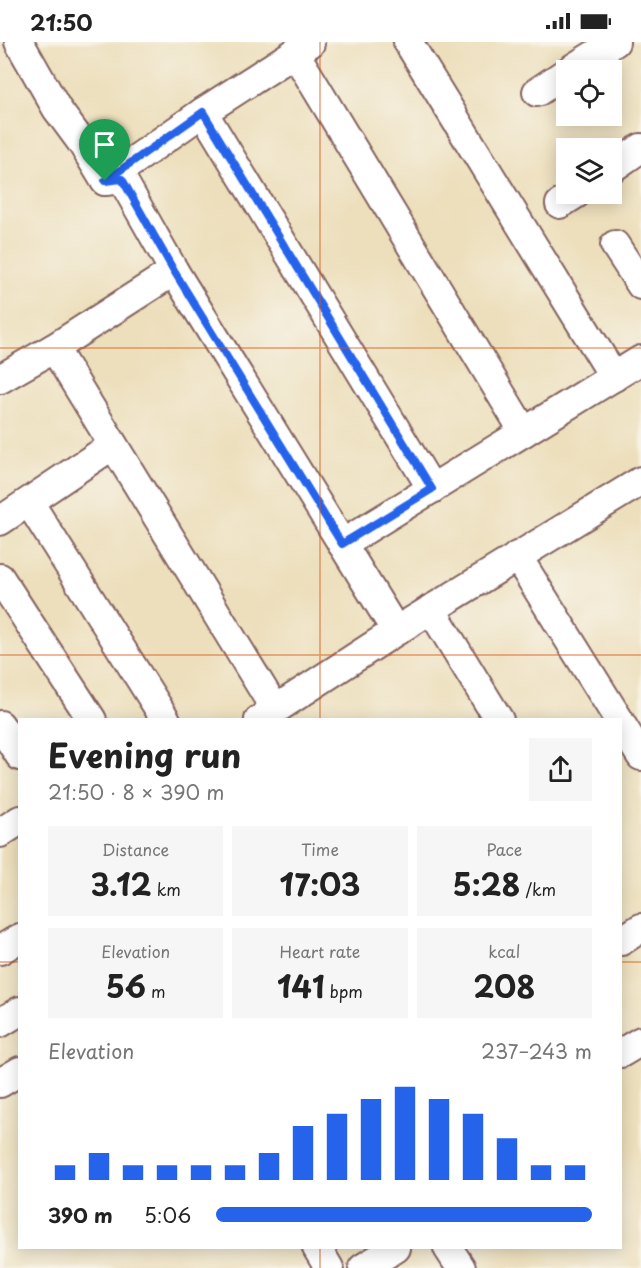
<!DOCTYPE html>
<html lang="en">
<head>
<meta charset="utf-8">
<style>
	body { margin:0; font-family:"Playpen Sans",sans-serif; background:#f6f6f6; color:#222; height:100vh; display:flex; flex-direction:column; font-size:22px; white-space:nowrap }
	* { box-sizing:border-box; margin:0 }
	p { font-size:20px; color:#767676 }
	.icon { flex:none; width:33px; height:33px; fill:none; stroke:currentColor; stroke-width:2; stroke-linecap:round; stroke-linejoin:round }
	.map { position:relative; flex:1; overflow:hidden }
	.side { position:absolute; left:18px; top:676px; width:604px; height:531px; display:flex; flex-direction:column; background:#fff; border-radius:0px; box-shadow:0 3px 15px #0003 }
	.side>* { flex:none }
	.buttons { position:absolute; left:556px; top:18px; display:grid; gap:12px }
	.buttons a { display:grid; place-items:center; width:66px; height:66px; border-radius:0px; background:#fff; box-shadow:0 3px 15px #0003; font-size:30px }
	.pin { position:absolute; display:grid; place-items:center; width:51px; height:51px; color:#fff; margin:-62px -26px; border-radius:50% 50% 50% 0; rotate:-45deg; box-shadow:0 0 6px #0007 }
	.pin .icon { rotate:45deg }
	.round { display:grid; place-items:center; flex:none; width:63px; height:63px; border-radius:0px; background:#f6f6f6 }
	.head { display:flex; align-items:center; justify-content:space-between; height:102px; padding:0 30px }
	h1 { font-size:33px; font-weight:700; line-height:45px }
	.stats { display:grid; grid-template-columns:repeat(3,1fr); gap:9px; height:102px; padding:6px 30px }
	.stats div { display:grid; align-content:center; border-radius:0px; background:#f6f6f6; text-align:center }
	.stats b { font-size:30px; font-weight:700 }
	.stats small { font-size:16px; font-weight:400 }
	.stats p { font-size:16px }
	.chart { height:168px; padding:12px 30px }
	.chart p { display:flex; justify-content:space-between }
	.chart svg { width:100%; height:108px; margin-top:6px; stroke:#2563eb; stroke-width:6 }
	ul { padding:0 30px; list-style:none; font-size:20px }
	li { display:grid; grid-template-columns:96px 72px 1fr; align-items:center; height:45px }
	li i { height:15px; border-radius:8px; background:#2563eb }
	.status { display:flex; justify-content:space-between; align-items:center; height:42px; padding:0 30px; background:#fff; direction:ltr }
	.status svg { height:16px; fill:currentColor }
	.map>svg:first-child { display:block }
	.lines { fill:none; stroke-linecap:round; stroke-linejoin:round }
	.minor-casing { stroke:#83625e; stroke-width:32 }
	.minor { stroke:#fff; stroke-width:28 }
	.route-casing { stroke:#fff; stroke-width:12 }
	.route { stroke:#2563eb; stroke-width:8 }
	.grid { fill:none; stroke:#d8530f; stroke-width:1.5; stroke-opacity:0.55 }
</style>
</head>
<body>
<div class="status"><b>21:50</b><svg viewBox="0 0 49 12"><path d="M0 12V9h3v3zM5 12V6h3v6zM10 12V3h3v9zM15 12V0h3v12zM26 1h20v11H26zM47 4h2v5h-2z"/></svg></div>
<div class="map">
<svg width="641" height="1226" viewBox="0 0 641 1226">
	<rect width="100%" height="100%" fill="#f7f3e8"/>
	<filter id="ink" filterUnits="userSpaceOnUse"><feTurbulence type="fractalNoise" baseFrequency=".0167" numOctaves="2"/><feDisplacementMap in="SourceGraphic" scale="12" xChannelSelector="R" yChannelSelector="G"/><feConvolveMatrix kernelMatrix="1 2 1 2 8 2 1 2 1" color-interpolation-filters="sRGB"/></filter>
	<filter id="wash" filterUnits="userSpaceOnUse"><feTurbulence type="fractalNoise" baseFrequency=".008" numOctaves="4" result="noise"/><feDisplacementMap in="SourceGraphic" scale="24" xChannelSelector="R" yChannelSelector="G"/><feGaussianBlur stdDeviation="1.35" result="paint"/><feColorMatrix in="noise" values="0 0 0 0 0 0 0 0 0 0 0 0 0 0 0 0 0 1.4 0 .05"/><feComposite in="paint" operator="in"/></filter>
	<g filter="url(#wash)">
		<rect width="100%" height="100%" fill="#eddfbc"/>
	</g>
	<g filter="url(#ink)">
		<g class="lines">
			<!-- minor casing -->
			<g class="minor-casing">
				<g id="minor">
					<polyline points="19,0 57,67 82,101 105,139 122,137 174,229 396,589"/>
					<polyline points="408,0 614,335"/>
					<polyline points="295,11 524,390"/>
					<polyline points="570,28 615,0"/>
					<polyline points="537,50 567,30"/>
					<polyline points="203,70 432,447"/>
					<polyline points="612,126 641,106"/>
					<polyline points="105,139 203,70 310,1"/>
					<polyline points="560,162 576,152"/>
					<polyline points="615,203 641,243"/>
					<polyline points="54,306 275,667"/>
					<polyline points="0,337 54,306 174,229"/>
					<polyline points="29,460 166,678"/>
					<polyline points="0,479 113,403"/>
					<polyline points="342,502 641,318"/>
					<polyline points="517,514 619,678"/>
					<polyline points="0,536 92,678"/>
					<polyline points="431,567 499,678"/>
					<polyline points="259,678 396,589 641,439"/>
					<polyline points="621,682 641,714"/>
					<polyline points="0,683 20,714"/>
					<polyline points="0,791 20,778"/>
					<polyline points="621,899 641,886"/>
					<polyline points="0,908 20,896"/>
					<polyline points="0,981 20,969"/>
					<polyline points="621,1011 641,999"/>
					<polyline points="0,1041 20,1029"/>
					<polyline points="317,1206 329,1226"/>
					<polyline points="448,1206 461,1226"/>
					<polyline points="363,1226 396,1206"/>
				</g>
			</g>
			<!-- minor -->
			<use href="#minor" class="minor"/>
		</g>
	</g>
	<g class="lines" filter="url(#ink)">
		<!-- route casing -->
		<g class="route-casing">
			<polygon id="route" points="203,70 432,447 342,502 174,229 122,137 105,139"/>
		</g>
		<!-- route -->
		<use href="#route" class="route"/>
	</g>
	<!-- grid -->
	<path class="grid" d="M320 0V678M0 306H641M0 613H641M0 920H20M621 920H641M320 1206V1226"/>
</svg>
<div class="buttons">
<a><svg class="icon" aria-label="locate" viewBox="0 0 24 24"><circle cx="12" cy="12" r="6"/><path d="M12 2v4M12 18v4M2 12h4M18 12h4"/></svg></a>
<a><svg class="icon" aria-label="layers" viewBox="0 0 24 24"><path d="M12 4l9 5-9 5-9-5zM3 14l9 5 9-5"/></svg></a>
</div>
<div class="pin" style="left:105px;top:139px;background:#1e9e55"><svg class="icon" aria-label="arrive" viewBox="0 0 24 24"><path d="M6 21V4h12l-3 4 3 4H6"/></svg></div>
<section class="side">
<div class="head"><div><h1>Evening run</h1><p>21:50 · 8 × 390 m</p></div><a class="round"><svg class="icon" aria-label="share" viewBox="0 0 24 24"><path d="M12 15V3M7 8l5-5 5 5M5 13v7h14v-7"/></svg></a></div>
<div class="stats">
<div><p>Distance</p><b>3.12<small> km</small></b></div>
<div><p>Time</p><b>17:03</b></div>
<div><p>Pace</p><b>5:28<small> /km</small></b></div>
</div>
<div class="stats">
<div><p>Elevation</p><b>56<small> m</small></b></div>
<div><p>Heart rate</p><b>141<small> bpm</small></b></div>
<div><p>kcal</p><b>208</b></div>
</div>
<div class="chart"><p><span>Elevation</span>237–243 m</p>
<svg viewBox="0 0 160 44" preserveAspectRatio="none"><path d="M5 44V38M15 44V33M25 44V38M35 44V38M45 44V38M55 44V38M65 44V33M75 44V22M85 44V17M95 44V11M105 44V6M115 44V11M125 44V17M135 44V27M145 44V38M155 44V38"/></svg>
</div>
<ul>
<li><b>390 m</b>5:06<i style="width:100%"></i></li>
</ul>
</section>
</div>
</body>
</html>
